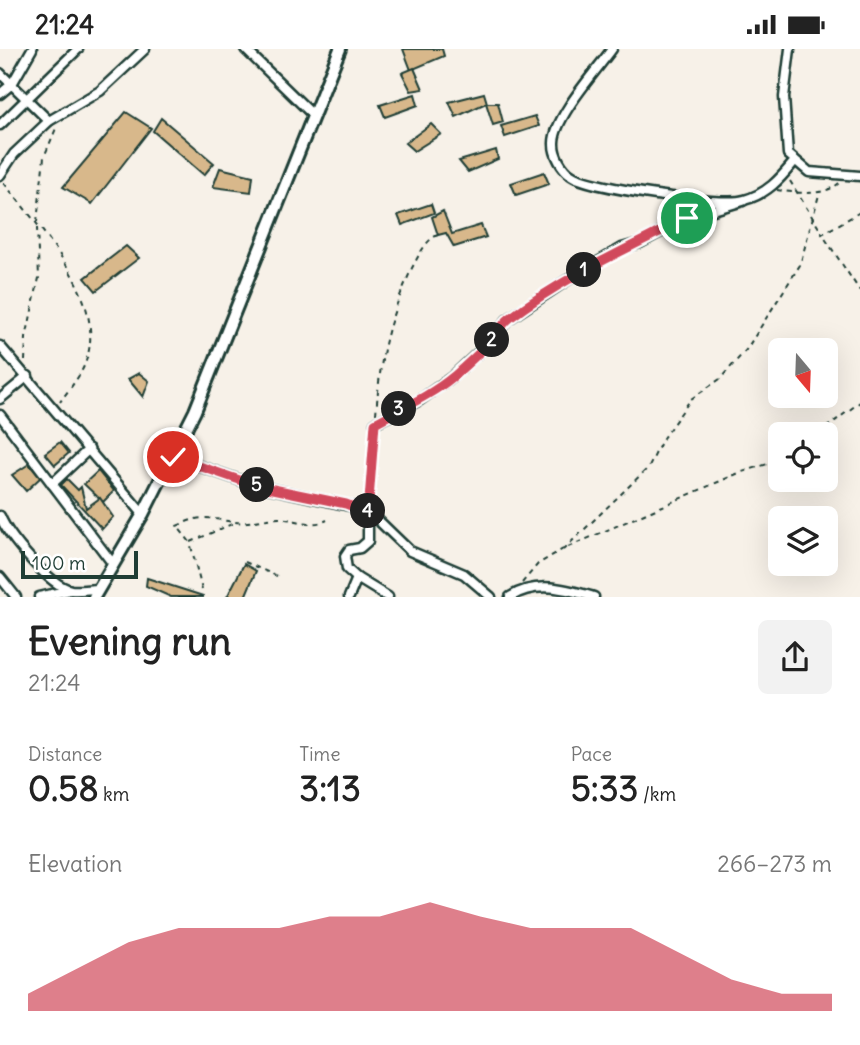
<!DOCTYPE html>
<html lang="en">
<head>
<meta charset="utf-8">
<style>
	body { margin:0; font-family:Delius,sans-serif; background:#f2f2f2; color:#222; height:100vh; display:flex; flex-direction:column; font-size:26px; white-space:nowrap }
	* { box-sizing:border-box; margin:0 }
	p { font-size:23px; color:#767676 }
	.icon { flex:none; width:38px; height:38px; fill:none; stroke:currentColor; stroke-width:2; stroke-linecap:round; stroke-linejoin:round }
	.map { position:relative; height:548px; overflow:hidden }
	.drawer { display:flex; flex-direction:column; background:#fff; flex:1 }
	.drawer>* { flex:none }
	.needle { width:46px; rotate:161deg }
	.buttons { position:absolute; left:768px; top:289px; display:grid; gap:14px }
	.buttons a { display:grid; place-items:center; width:70px; height:70px; border-radius:10px; background:#fff; box-shadow:0 7px 28px #0002; font-size:35px }
	.scale { position:absolute; left:21px; bottom:18px; width:117px; box-sizing:border-box; padding-left:7px; border:4px solid #1f3d34; border-top:0; font-size:19px; line-height:24px; white-space:nowrap; color:#1f3d34; -webkit-text-stroke:5px #fff; paint-order:stroke }
	.pin { position:absolute; display:grid; place-items:center; width:60px; height:60px; color:#fff; margin:-30px; border:4px solid #fff; border-radius:50%; box-shadow:0 2px 7px #0007 }
	.km { position:absolute; width:35px; height:35px; margin:-18px; border-radius:50%; background:#222; color:#fff; font-size:19px; line-height:35px; text-align:center }
	.round { display:grid; place-items:center; flex:none; width:74px; height:74px; border-radius:10px; background:#f2f2f2 }
	.headline { display:flex; align-items:center; justify-content:space-between; height:119px; padding:0 28px }
	h1 { font-size:38px; font-weight:700; line-height:52px }
	.metrics { display:grid; grid-template-columns:repeat(3,1fr); gap:10px; height:119px; padding:7px 28px }
	.metrics div { display:grid; align-content:center }
	.metrics b { font-size:35px; font-weight:700 }
	.metrics small { font-size:19px; font-weight:400 }
	.metrics p { font-size:19px }
	.chart { height:196px; padding:14px 28px }
	.chart p { display:flex; justify-content:space-between }
	.chart svg { width:100%; height:126px; margin-top:7px; fill:#d1495b; opacity:.7 }
	.status { display:flex; justify-content:space-between; align-items:center; height:49px; padding:0 35px; background:#fff; direction:ltr }
	.status svg { height:19px; fill:currentColor }
	.map>svg:first-child { display:block }
	.building { fill:#d8b88b; stroke:#1f3d34; stroke-width:2 }
	.lines { fill:none; stroke-linecap:round; stroke-linejoin:round }
	.street-casing { stroke:#1f3d34; stroke-width:13 }
	.secondary-casing { stroke:#1f3d34; stroke-width:16 }
	.path { stroke:#1f3d34; stroke-width:2; stroke-dasharray:5 5; stroke-linecap:butt }
	.street { stroke:#fff; stroke-width:8 }
	.secondary { stroke:#fff; stroke-width:10 }
	.route-casing { stroke:#fff; stroke-width:14 }
	.route { stroke:#d1495b; stroke-width:9 }
</style>
</head>
<body>
<div class="status"><b>21:24</b><svg viewBox="0 0 49 12"><path d="M0 12V9h3v3zM5 12V6h3v6zM10 12V3h3v9zM15 12V0h3v12zM26 1h20v11H26zM47 4h2v5h-2z"/></svg></div>
<div class="map">
<svg width="860" height="548" viewBox="0 0 860 548">
	<rect width="100%" height="100%" fill="#f7f1e8"/>
	<filter id="ink" filterUnits="userSpaceOnUse"><feTurbulence type="fractalNoise" baseFrequency=".0143" numOctaves="2"/><feDisplacementMap in="SourceGraphic" scale="14" xChannelSelector="R" yChannelSelector="G"/><feConvolveMatrix kernelMatrix="1 2 1 2 8 2 1 2 1" color-interpolation-filters="sRGB"/></filter>
	<g filter="url(#ink)">
		<!-- building -->
		<g class="building">
			<polygon points="403,0 442,0 444,7 411,21"/>
			<polygon points="414,19 423,40 411,42 402,24"/>
			<polygon points="484,44 487,54 498,54 503,73 493,76 486,54 456,68 449,53"/>
			<polygon points="415,45 418,56 385,68 380,56"/>
			<polygon points="126,63 151,79 92,155 63,138"/>
			<polygon points="535,67 539,77 505,88 501,77"/>
			<polygon points="161,69 214,114 204,126 153,82"/>
			<polygon points="431,75 441,85 414,102 405,94"/>
			<polygon points="496,101 498,110 468,123 459,112"/>
			<polygon points="220,119 253,127 251,143 213,138"/>
			<polygon points="544,123 549,135 516,146 511,134"/>
			<polygon points="431,155 434,164 402,176 398,166"/>
			<polygon points="443,162 452,185 481,176 486,188 454,198 446,184 438,186 432,168"/>
			<polygon points="126,197 139,209 96,242 85,229"/>
			<polygon points="139,324 149,332 143,348 128,330"/>
			<polygon points="60,393 69,404 55,416 45,404"/>
			<polygon points="29,415 40,429 26,442 12,426"/>
			<polygon points="98,422 114,442 103,453 84,435"/>
			<polygon points="67,430 78,441 81,438 86,459 100,449 113,468 102,480 61,436"/>
			<polygon points="244,515 256,522 245,548 227,548"/>
			<polygon points="147,529 203,547 203,548 171,548 146,537"/>
		</g>
		<g class="lines">
			<!-- street casing -->
			<g class="street-casing">
				<g id="street">
					<polyline points="245,0 314,67"/>
					<path d="M612 0C597 21 553 69 554 95 554 106 562 120 571 126 588 139 724 158 744 151 767 145 780 130 794 113"/>
					<polyline points="790,0 784,48 788,105 809,123 860,127"/>
					<polyline points="0,24 49,72"/>
					<polyline points="0,45 12,35 32,0"/>
					<polyline points="0,76 78,0"/>
					<polyline points="0,126 14,105 49,72 100,42 145,0"/>
					<polyline points="0,297 143,465"/>
					<polyline points="0,350 28,327"/>
					<polyline points="0,366 113,515"/>
					<polyline points="375,374 420,351 452,328 492,291 507,271 572,228 622,199 640,194 687,169 743,152"/>
					<polyline points="173,408 254,436 359,459 378,471 410,502 464,525 491,548"/>
					<polyline points="52,435 89,400"/>
					<path d="M0 467C8 487 50 537 71 541 79 542 90 540 98 540"/>
					<polyline points="0,528 16,548"/>
					<polyline points="357,529 347,520 345,507 349,501 360,499 368,492 368,464"/>
					<polyline points="39,548 70,541"/>
					<polyline points="349,548 357,529 388,548"/>
					<path d="M510 548C537 531 566 540 594 548"/>
				</g>
			</g>
			<!-- secondary casing -->
			<g class="secondary-casing">
				<polyline id="secondary" points="94,548 143,465 195,362 340,0"/>
			</g>
			<!-- path -->
			<g class="path">
				<polyline points="790,132 822,184"/>
				<path d="M4 134C40 180 108 250 86 312 81 327 69 340 60 353"/>
				<path d="M777 141C796 144 824 148 839 134"/>
				<polyline points="860,163 822,185 860,242"/>
				<polyline points="37,173 44,108 57,77"/>
				<polyline points="25,312 26,289 39,229 37,179"/>
				<path d="M376 365C381 304 386 276 412 219 418 208 426 190 438 186"/>
				<polyline points="818,385 860,353"/>
				<polyline points="368,456 374,381"/>
				<polyline points="191,493 234,474"/>
				<polyline points="568,498 739,424 780,411"/>
				<polyline points="563,501 649,418 663,389 691,350 720,330 746,301 800,216 820,142"/>
				<polyline points="245,513 279,528"/>
				<polyline points="522,534 538,515 563,500"/>
				<path d="M202 541 190 493 177 477C204 464 208 470 235 473 249 475 265 469 279 469 296 470 311 479 327 471"/>
			</g>
			<!-- street -->
			<use href="#street" class="street"/>
			<!-- secondary -->
			<use href="#secondary" class="secondary"/>
		</g>
	</g>
	<g class="lines" filter="url(#ink)">
		<!-- route casing -->
		<g class="route-casing">
			<path id="route" d="M173 408 254 436 346 455 368 464 375 374C402 359 430 347 454 327 467 315 481 303 493 290 498 283 503 274 510 269 565 227 627 200 687 169"/>
		</g>
		<!-- route -->
		<use href="#route" class="route"/>
	</g>
</svg>
<div class="buttons">
<a><svg class="needle" viewBox="-14 -14 28 28"><path d="M0-13l5 13h-10z" fill="#e53935"/><path d="M0 13l5-13h-10z" fill="#767676"/></svg></a>
<a><svg class="icon" aria-label="locate" viewBox="0 0 24 24"><circle cx="12" cy="12" r="6"/><path d="M12 2v4M12 18v4M2 12h4M18 12h4"/></svg></a>
<a><svg class="icon" aria-label="layers" viewBox="0 0 24 24"><path d="M12 4l9 5-9 5-9-5zM3 14l9 5 9-5"/></svg></a>
</div>
<div class="scale">100 m</div>
<div class="pin" style="left:687px;top:169px;background:#1e9e55"><svg class="icon" aria-label="arrive" viewBox="0 0 24 24"><path d="M6 21V4h12l-3 4 3 4H6"/></svg></div>
<div class="pin" style="left:173px;top:408px;background:#d93025"><svg class="icon" aria-label="check" viewBox="0 0 24 24"><path d="M5 12l5 5 9-10"/></svg></div>
<b class="km" style="left:584px;top:221px">1</b>
<b class="km" style="left:492px;top:291px">2</b>
<b class="km" style="left:399px;top:360px">3</b>
<b class="km" style="left:368px;top:462px">4</b>
<b class="km" style="left:257px;top:436px">5</b>
</div>
<section class="drawer">
<div class="headline"><div><h1>Evening run</h1><p>21:24</p></div><a class="round"><svg class="icon" aria-label="share" viewBox="0 0 24 24"><path d="M12 15V3M7 8l5-5 5 5M5 13v7h14v-7"/></svg></a></div>
<div class="metrics">
<div><p>Distance</p><b>0.58<small> km</small></b></div>
<div><p>Time</p><b>3:13</b></div>
<div><p>Pace</p><b>5:33<small> /km</small></b></div>
</div>
<div class="chart"><p><span>Elevation</span>266–273 m</p>
<svg viewBox="0 0 160 44" preserveAspectRatio="none"><path d="M0 44V38L10 29L20 20L30 15L40 15L50 15L60 11L70 11L80 6L90 11L100 15L110 15L120 15L130 24L140 33L150 38L160 38V44z"/></svg>
</div>
</section>
</body>
</html>
